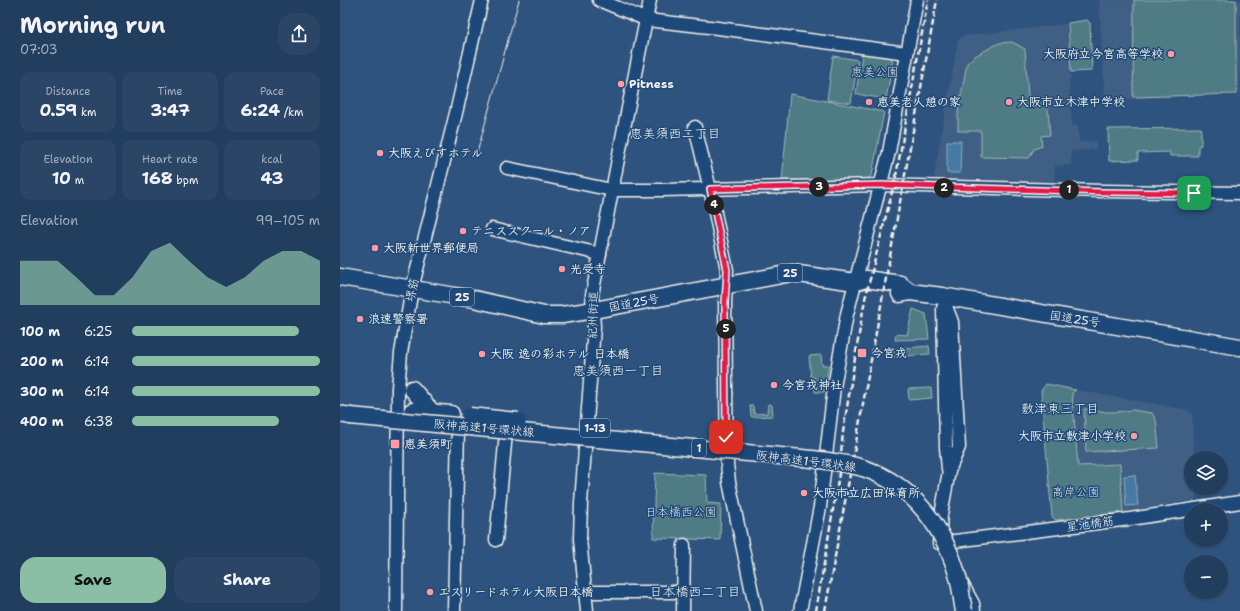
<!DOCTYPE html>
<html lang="en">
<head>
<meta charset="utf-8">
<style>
	body { margin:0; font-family:"Shantell Sans","Klee One",sans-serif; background:#2a4565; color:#f1f3f6; height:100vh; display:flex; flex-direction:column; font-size:15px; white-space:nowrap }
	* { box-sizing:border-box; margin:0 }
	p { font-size:13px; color:#a2aebd }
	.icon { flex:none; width:22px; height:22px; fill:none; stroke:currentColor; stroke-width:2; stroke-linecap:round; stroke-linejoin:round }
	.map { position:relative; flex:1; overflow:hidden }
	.side { display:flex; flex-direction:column; background:#223e5f; width:340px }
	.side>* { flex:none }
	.fabs { position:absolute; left:844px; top:451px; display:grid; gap:8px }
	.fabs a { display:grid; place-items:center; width:44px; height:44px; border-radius:50%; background:#223e5f; box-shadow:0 1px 3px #0004,0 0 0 1px #3f5774; font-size:20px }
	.pin { position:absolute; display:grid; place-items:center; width:34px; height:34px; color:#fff; margin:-17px; border-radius:8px; box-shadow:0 2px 6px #0006 }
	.km { position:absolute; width:20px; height:20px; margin:-10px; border-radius:50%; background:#222; color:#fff; font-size:11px; line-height:20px; text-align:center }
	.round { display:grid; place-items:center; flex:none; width:42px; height:42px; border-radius:16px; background:#2a4565 }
	.headline { display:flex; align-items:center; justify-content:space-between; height:68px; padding:0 20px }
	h1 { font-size:22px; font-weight:700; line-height:30px }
	.metrics { display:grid; grid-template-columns:repeat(3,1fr); gap:6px; height:68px; padding:4px 20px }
	.metrics div { display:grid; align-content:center; border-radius:10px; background:#2a4565; text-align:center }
	.metrics b { font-size:17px; font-weight:700 }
	.metrics small { font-size:11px; font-weight:400 }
	.metrics p { font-size:11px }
	.chart { height:112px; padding:8px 20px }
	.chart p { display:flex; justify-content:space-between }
	.chart svg { width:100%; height:72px; margin-top:4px; fill:#8abfa5; opacity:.7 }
	.primary-button { display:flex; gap:8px; margin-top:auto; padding:8px 20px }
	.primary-button a { flex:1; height:46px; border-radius:16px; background:#8abfa5; color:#111; font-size:16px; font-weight:700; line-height:46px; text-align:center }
	.primary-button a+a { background:#2a4565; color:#f1f3f6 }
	ul { padding:0 20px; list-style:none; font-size:13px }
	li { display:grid; grid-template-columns:64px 48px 1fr; align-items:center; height:30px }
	li i { height:10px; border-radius:5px; background:#8abfa5 }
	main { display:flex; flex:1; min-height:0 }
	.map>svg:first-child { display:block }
	.built { fill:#405e85 }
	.green { fill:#507c84; stroke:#a2b6b6 }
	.water { fill:#467aa3; stroke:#8caabf }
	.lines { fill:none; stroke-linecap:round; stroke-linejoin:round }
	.secondary-casing { stroke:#f4f1e8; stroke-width:15 }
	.highway-casing { stroke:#f4f1e8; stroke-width:19 }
	.secondary { stroke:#1f4a7a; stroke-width:12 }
	.highway { stroke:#1f4a7a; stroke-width:16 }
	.tram { stroke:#f4f1e8; stroke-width:1 }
	.rail { stroke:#f4f1e8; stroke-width:2.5; stroke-dasharray:6 3; stroke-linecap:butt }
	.highway-bridge-casing { stroke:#f4f1e8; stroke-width:19; stroke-linecap:butt }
	.highway-bridge { stroke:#1f4a7a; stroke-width:16 }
	.route-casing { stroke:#fff; stroke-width:8 }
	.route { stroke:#e11d48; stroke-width:5 }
	.poi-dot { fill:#ff9aa2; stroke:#1f4a7a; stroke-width:1.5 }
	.labels { text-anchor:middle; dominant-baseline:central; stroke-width:3; stroke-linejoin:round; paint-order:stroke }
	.shield { fill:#1f4a7a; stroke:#b4bfc7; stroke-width:1 }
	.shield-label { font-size:11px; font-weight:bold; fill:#f4f1e8 }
	.poi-label { font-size:12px; font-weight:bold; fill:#f4f1e8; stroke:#1f4a7a; text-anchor:start }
	.park-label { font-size:12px; fill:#dbdfd9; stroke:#1f4a7a }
	.street-label { font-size:12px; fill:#f4f1e8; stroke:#1f4a7a }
	.neighbourhood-label { font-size:13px; fill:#f4f1e8; stroke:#1f4a7a }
</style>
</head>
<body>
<main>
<section class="side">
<div class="headline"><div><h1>Morning run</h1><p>07:03</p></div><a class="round"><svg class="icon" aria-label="share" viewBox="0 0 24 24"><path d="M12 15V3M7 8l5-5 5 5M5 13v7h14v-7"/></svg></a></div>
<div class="metrics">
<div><p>Distance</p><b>0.59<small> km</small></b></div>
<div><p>Time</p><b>3:47</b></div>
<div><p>Pace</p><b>6:24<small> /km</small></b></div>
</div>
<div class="metrics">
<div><p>Elevation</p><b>10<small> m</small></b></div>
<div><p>Heart rate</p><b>168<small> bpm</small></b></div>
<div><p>kcal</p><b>43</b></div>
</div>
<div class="chart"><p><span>Elevation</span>99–105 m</p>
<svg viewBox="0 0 160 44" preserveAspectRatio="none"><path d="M0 44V17L10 17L20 17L30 27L40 38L50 38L60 27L70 11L80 6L90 17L100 27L110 33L120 27L130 17L140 11L150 11L160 17V44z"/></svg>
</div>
<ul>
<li><b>100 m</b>6:25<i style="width:89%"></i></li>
<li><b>200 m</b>6:14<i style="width:100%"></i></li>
<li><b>300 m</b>6:14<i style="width:100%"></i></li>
<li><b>400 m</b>6:38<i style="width:78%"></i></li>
</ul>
<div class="primary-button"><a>Save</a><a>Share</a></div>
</section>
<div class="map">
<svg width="900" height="611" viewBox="0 0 900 611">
	<rect width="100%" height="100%" fill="#2e537f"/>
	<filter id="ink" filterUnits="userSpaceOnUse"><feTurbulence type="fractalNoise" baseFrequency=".025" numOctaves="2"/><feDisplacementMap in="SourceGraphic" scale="8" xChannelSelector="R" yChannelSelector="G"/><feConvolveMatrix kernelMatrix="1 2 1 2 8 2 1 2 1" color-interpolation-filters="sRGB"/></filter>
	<g filter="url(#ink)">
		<!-- built -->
		<g class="built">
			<polygon points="759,0 900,0 900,94 765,100"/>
			<polygon points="727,24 731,79 729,79 732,126 738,126 739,142 756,141 756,149 731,151 731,165 715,166 714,181 598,182 594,175 618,40 623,36"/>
			<polygon points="736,390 848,410 852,414 854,458 851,458 851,488 856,488 856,497 855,500 783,512 780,464 738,466 732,393"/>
		</g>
		<!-- green -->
		<g class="green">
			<polygon points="794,0 896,0 896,94 793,97"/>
			<polygon points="747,20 750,23 752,71 731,72 728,23"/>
			<polygon points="672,42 685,49 688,96 693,98 707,98 710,135 701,136 702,146 694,149 689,158 641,157 641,131 618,131 618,112 627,63 635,56 659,43"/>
			<polygon points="522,54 550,56 553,62 546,99 516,94"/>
			<polygon points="493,56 518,60 511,103 487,100"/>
			<polygon points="450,94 544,112 532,175 527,179 442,180"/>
			<polygon points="861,128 861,145 858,146 858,156 830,156 830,152 798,153 798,160 769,161 768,129"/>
			<polygon points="573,309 586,314 589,339 555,340 556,334 567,335"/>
			<polygon points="589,346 590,354 552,357 554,349"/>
			<polygon points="481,355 482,365 489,365 484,392 475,392 474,377 471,377 469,356"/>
			<polygon points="706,384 736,390 732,393 738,466 780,464 783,512 716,520 712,517 701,391"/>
			<polygon points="591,388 592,398 569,400 568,389"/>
			<polygon points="428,404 432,405 433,415 432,416 412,417 411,416 410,406 413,406 414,413 415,414 427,413"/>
			<polygon points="744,409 752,409 766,412 778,412 792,410 812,413 816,420 819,448 746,452"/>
			<polygon points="315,473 366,475 367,503 381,504 380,540 313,538"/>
		</g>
		<!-- water -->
		<g class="water">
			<polygon points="607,141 621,141 620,173 607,173"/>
			<polygon points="795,475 798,505 786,506 784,476"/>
		</g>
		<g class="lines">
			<!-- secondary casing -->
			<g class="secondary-casing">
				<g id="secondary">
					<polyline points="259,0 307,20 378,28 567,53"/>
					<polyline points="355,127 370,189 387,270 385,302 387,464 389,482 416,611"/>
					<polyline points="167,168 272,190 322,190 541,185 763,191 900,193"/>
					<polyline points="152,229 260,254"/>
					<polyline points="602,296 612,322 619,447 609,471 601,515 599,543 790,519 900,502"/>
					<polyline points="603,308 606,447 608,469"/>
					<polyline points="156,540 166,433"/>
					<polyline points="244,592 343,592"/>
					<polyline points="56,611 58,388 61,353 72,289 116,113 142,0"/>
					<polyline points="114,611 118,428"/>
					<polyline points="247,611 240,539 241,503 254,327 252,295 284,128 310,0"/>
					<polyline points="343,611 344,545"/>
					<polyline points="460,611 480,507 494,387 507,314 549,152 577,0"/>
				</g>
			</g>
			<!-- highway casing -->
			<g class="highway-casing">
				<g id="highway">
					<polyline points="0,277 134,299 204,315 222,315 254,310 452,273 515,282 526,279 560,284 570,292"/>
					<polyline points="560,294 570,292 602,296 900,347"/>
					<polyline points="72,389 92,412"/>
					<polyline points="72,411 111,414"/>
					<polyline points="0,414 10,416"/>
					<polyline points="620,584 631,604 632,611"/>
				</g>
			</g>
			<!-- secondary -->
			<use href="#secondary" class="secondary"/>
			<!-- highway -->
			<use href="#highway" class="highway"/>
			<!-- tram -->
			<polyline class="tram" points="137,153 179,0"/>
			<!-- rail -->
			<g class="rail">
				<polyline points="476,611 499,474 503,432 516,352 525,299 556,176 588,0"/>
				<polyline points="485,611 597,0"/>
			</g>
			<!-- highway-bridge casing -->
			<g class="highway-bridge-casing">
				<g id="highway-bridge">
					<path d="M10 416 472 459C489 461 506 463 523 468 574 485 606 530 619 581 621 591 622 601 624 611"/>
					<polyline points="130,416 178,421"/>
				</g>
			</g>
			<!-- highway-bridge -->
			<use href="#highway-bridge" class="highway-bridge"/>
		</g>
	</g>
	<g class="lines" filter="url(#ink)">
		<!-- route casing -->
		<g class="route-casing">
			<polyline id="route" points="386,437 385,302 387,270 370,189 541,185 763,192 854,193"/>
		</g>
		<!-- route -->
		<use href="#route" class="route"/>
	</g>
	<!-- markers -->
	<g class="poi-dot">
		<circle cx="831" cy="54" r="4"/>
		<circle cx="281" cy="84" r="4"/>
		<circle cx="529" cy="102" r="4"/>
		<circle cx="669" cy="102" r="4"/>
		<circle cx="40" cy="153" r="4"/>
		<circle cx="123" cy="231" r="4"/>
		<circle cx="35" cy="248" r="4"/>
		<circle cx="222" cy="269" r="4"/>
		<circle cx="20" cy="319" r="4"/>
		<rect x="517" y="348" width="10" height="10" rx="2"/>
		<circle cx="142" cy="354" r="4"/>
		<circle cx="434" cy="385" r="4"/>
		<circle cx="794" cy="436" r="4"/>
		<rect x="50" y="439" width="10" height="10" rx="2"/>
		<circle cx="464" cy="493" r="4"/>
		<circle cx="90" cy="592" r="4"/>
	</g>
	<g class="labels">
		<!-- shield labels -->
		<g class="shield">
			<rect x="438" y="264" width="24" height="18" rx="3"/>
			<rect x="110" y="288" width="24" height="18" rx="3"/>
			<rect x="240" y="419" width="30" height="18" rx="3"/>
			<rect x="352" y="439" width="14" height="18" rx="3"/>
		</g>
		<g class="shield-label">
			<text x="450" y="273">25</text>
			<text x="122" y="297">25</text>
			<text x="255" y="428">1-13</text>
			<text x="359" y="448">1</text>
		</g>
		<!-- poi labels -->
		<g class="poi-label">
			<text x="823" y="54" text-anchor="end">大阪府立今宮高等学校</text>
			<text x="289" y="84">Pitness</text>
			<text x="537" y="102">恵美老人憩の家</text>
			<text x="677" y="102">大阪市立木津中学校</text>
			<text x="48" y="153">大阪えびすホテル</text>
			<text x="131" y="231">テニススクール・ノア</text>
			<text x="43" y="248">大阪新世界郵便局</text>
			<text x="230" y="269">光受寺</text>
			<text x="28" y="319">浪速警察署</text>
			<text x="531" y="353">今宮戎</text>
			<text x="150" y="354">大阪 逸の彩ホテル 日本橋</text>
			<text x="442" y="385">今宮戎神社</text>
			<text x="786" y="436" text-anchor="end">大阪市立敷津小学校</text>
			<text x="64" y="444">恵美須町</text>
			<text x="472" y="493">大阪市立広田保育所</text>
			<text x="98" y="592">エスリードホテル大阪日本橋</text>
		</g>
		<!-- park labels -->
		<g class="park-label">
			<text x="535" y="72">恵美公園</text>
			<text x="736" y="492">高岸公園</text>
			<text x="341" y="512">日本橋西公園</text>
		</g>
		<!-- street labels -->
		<g class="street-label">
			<text transform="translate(72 290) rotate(-78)">堺筋</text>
			<text transform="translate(294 303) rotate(-11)">国道25号</text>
			<text transform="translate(253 315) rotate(-89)">紀州街道</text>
			<text transform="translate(735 319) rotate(9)">国道25号</text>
			<text transform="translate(144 428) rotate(5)">阪神高速1号環状線</text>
			<text transform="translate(466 461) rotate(7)">阪神高速1号環状線</text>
			<text transform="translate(750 524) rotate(-8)">星池橋筋</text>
		</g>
		<!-- neighbourhood labels -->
		<g class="neighbourhood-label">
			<text x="335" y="133">恵美須西二丁目</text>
			<text x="278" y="370">恵美須西一丁目</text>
			<text x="720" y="408">敷津東三丁目</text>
			<text x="355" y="591">日本橋西二丁目</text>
		</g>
	</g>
</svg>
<div class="fabs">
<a><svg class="icon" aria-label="layers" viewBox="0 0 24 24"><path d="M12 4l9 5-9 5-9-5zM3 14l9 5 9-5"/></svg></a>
<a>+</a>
<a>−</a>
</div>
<div class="pin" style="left:854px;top:193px;background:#1e9e55"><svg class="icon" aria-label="arrive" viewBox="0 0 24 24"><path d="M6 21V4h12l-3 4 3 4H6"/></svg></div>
<div class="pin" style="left:386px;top:437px;background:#d93025"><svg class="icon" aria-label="check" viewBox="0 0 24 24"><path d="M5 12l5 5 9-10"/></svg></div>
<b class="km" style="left:729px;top:190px">1</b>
<b class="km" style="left:604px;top:188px">2</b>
<b class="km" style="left:479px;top:187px">3</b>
<b class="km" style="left:374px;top:205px">4</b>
<b class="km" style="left:386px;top:329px">5</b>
</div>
</main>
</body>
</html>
